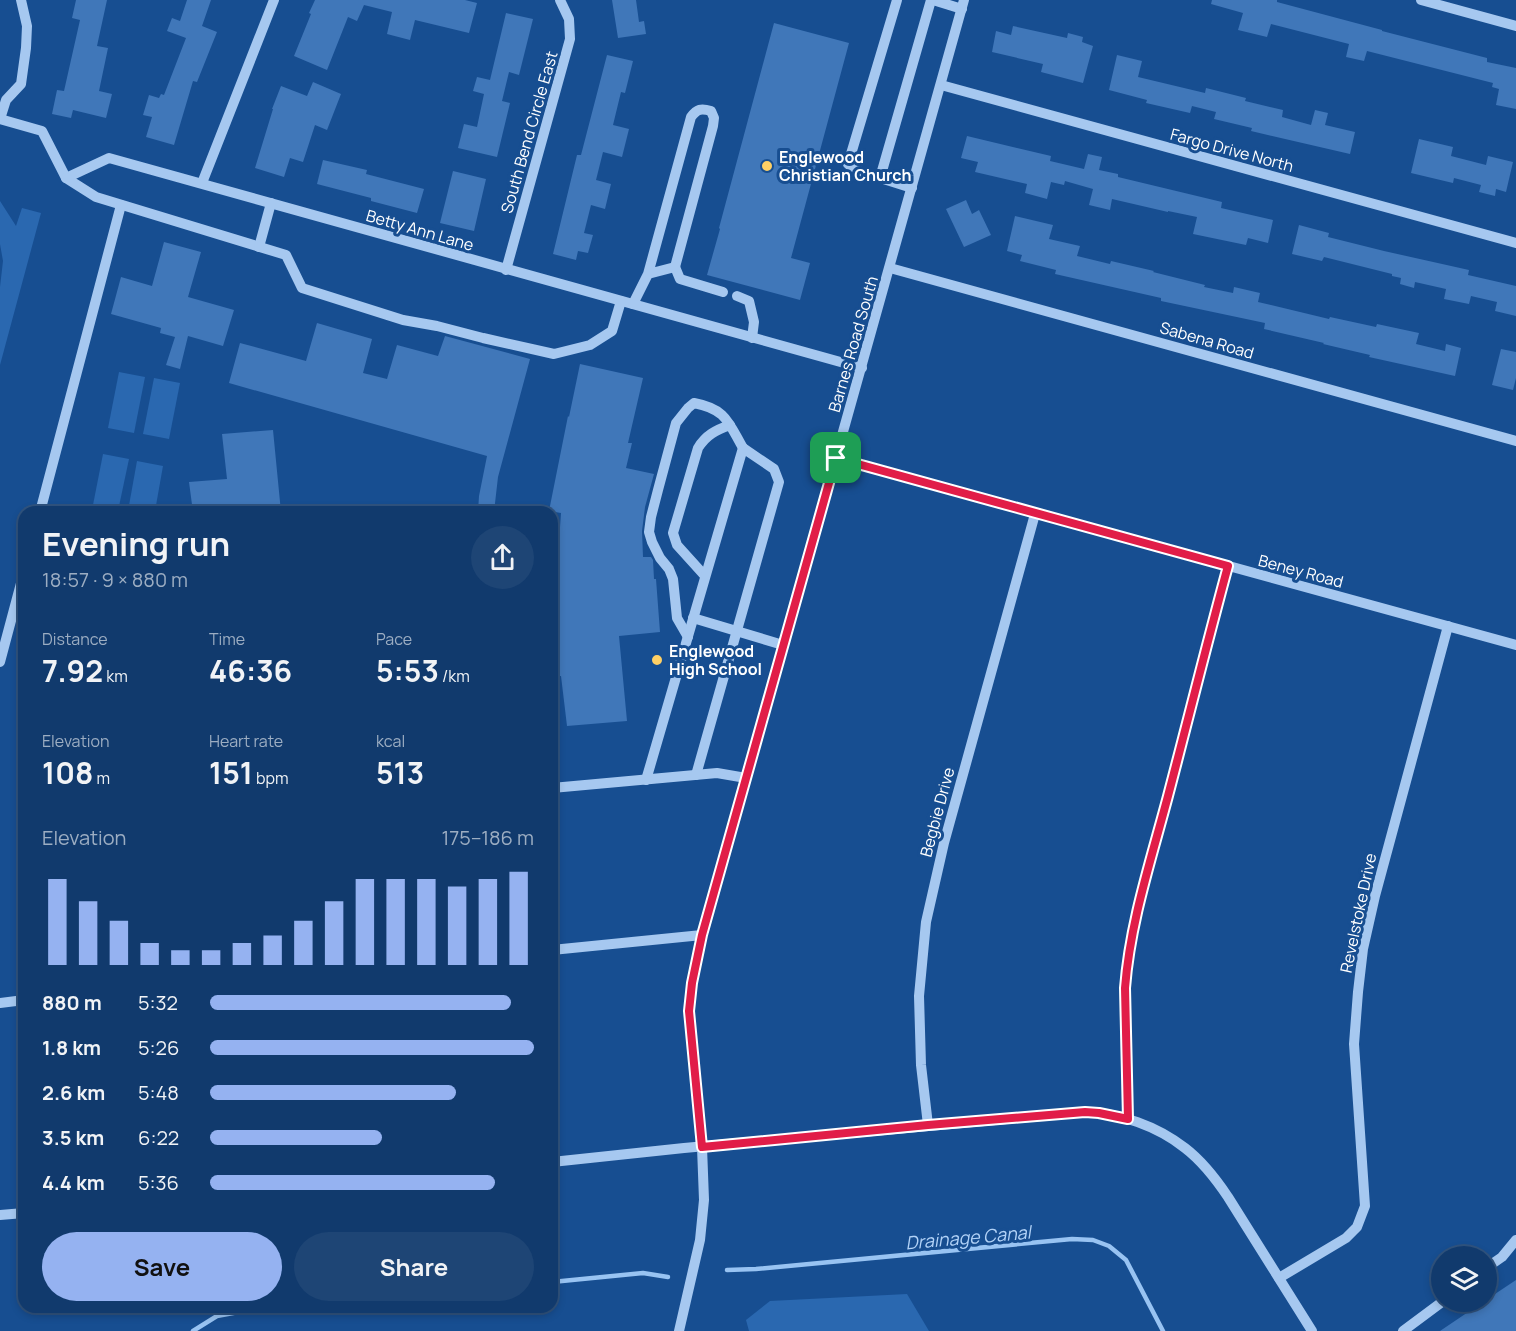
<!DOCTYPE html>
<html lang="en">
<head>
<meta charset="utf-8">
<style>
	body { margin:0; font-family:Manrope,sans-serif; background:#1e4575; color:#f1f3f6; height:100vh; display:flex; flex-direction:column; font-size:22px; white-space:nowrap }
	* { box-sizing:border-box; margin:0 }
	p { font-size:20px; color:#9cadc2 }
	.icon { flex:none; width:33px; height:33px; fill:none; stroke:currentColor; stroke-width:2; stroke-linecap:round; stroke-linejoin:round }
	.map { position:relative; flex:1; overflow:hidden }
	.panel { position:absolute; left:18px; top:506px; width:540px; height:807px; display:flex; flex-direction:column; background:#113a6d; border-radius:18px; box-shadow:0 3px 9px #0003,0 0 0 2px #305480 }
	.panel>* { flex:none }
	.buttons { position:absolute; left:1431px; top:1246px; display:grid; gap:12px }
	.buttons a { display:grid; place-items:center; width:66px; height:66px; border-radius:50%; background:#113a6d; box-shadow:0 3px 9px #0003,0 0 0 2px #305480; font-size:30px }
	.pin { position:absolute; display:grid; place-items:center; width:51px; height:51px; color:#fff; margin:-26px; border-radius:12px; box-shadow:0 3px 9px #0006 }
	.round { display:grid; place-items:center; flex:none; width:63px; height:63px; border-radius:32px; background:#1e4575 }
	.headline { display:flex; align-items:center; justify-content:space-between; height:102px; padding:0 24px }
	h1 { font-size:33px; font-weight:700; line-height:45px }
	.figures { display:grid; grid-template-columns:repeat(3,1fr); gap:9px; height:102px; padding:6px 24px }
	.figures div { display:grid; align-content:center }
	.figures b { font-size:30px; font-weight:700 }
	.figures small { font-size:16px; font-weight:400 }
	.figures p { font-size:16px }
	.chart { height:168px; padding:12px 24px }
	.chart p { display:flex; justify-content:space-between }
	.chart svg { width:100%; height:108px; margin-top:6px; stroke:#95b2f1; stroke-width:6 }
	.button { display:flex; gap:12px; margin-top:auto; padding:12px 24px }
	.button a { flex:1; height:69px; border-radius:36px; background:#95b2f1; color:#111; font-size:24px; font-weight:700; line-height:69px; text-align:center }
	.button a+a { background:#1e4575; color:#f1f3f6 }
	ul { padding:0 24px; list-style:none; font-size:20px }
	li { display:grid; grid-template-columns:96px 72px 1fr; align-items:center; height:45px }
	li i { height:15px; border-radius:8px; background:#95b2f1 }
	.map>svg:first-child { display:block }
	.green { fill:#2a68b0 }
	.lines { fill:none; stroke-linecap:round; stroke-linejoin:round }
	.stream { stroke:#98c3f2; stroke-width:4.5 }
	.building { fill:#4077b9 }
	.minor { stroke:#a6c8f0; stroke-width:10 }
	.route-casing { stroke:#fff; stroke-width:12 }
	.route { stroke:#e11d48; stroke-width:8 }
	.poi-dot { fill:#ffd065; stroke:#174e91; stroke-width:2 }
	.labels { text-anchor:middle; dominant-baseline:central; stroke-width:6; stroke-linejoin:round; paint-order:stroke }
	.street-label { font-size:16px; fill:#fff; stroke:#174e91 }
	.poi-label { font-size:16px; font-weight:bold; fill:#fff; stroke:#174e91; text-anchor:start }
	.water-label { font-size:18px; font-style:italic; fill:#b2d2f7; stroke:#174e91 }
</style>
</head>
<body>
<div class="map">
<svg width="1516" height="1331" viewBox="0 0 1516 1331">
	<rect width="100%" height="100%" fill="#174e91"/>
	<!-- green -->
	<g class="green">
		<polygon points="0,201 16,226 22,208 41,213 0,365 0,287 3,261 0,244"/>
		<polygon points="119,372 145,377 134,433 108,428"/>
		<polygon points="154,378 180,383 169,439 143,434"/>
		<polygon points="103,454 129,459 118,511 100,511 92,510"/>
		<polygon points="137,461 163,466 155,511 128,511"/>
		<polygon points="907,1294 929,1331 749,1331 746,1320 770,1301"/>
	</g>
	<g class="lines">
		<!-- stream -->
		<g class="stream">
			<polyline points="727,1270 756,1269 1072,1239 1093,1240 1109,1246 1126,1260 1163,1331"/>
			<polyline points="552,1282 643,1273 668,1277"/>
			<polyline points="193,1331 217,1316 244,1311 293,1306"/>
		</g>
	</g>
	<!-- building -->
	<g class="building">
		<polygon points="76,0 107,0 97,46 108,48 99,91 112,94 106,118 73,110 71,118 52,114 57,90 64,91 80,20 72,18"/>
		<polygon points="187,0 211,0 202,26 217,32 197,82 193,81 174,145 146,137 152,117 143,115 149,95 159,98 161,94 164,95 186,38 167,31 172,18 180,21"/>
		<polygon points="315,0 465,0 477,3 469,33 415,20 410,40 387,34 392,12 364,5 357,21 348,17 327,70 294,56 311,14 309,13"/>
		<polygon points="612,0 636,0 639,22 644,21 646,34 618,38"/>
		<polygon points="1212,0 1277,0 1277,2 1382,30 1382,31 1487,58 1487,62 1516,68 1516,109 1496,105 1499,89 1492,87 1493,83 1367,51 1364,61 1346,57 1349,44 1271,24 1267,37 1238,30 1243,13 1211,4"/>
		<polygon points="506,13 533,19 519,75 509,72 502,101 510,103 497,157 458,148 464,124 477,127 484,94 473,91 477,77 490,80"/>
		<polygon points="774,23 849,43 791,258 810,263 800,300 707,275 720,229 719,228"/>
		<polygon points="1013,26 1067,38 1068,33 1083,37 1082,42 1093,46 1083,83 1041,72 1043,64 992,52 996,31 1011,35"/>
		<polygon points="607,55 633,61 625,93 621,92 613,125 629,129 622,157 603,152 596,180 611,184 605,209 591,205 584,233 593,235 588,253 578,251 576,260 553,254 577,155 581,155"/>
		<polygon points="1117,55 1142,61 1138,77 1205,93 1206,88 1246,98 1245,101 1283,110 1282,117 1311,125 1315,110 1328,113 1325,125 1355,132 1350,154 1251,131 1252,128 1214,119 1216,112 1192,106 1190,113 1146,103 1147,100 1109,90"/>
		<polygon points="313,82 341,94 327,130 315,125 303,162 290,158 284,177 255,168 273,109 272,109 281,86 307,96"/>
		<polygon points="967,136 1051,156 1050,161 1084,169 1088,154 1102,157 1099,170 1118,174 1118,177 1222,202 1221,208 1273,220 1268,243 1248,238 1246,245 1193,234 1197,217 1168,211 1168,212 1112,199 1110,210 1089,205 1093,189 1065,181 1064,185 1051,182 1047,199 1025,193 1027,184 975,172 978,162 961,158"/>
		<polygon points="1419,139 1453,147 1451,156 1486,165 1488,156 1513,162 1506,192 1496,189 1495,196 1479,192 1481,185 1454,178 1453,183 1411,173"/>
		<polygon points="323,160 367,170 366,174 424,189 417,213 371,201 371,198 317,184"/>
		<polygon points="453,171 486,179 474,231 440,223"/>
		<polygon points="966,200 972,214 979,210 991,235 964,247 946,209"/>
		<polygon points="1015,216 1053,225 1049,239 1080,246 1077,256 1110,264 1111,261 1154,271 1153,272 1205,285 1204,287 1233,293 1234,287 1260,293 1258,302 1329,319 1330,317 1376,327 1377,324 1419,333 1416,344 1445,351 1446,344 1461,348 1455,376 1369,357 1370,355 1323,344 1324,343 1264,329 1265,323 1161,301 1161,298 1055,274 1056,270 1020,261 1022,255 1007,251"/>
		<polygon points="1299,225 1329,233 1328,237 1384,251 1469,270 1468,275 1516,286 1516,316 1495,311 1497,302 1471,296 1469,304 1444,299 1446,289 1415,282 1414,288 1400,284 1401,278 1392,276 1392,274 1324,257 1322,261 1292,254"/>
		<polygon points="164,242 201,252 188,297 234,310 223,346 188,336 180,369 166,365 175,337 160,333 161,328 111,314 121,277 152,286"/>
		<polygon points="317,323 372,339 363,373 387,379 397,345 438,356 445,336 530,359 498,477 494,512 478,512 479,496 487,456 229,383 240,343 306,361"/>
		<polygon points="1501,349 1516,352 1516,378 1513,390 1492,385"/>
		<polygon points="580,364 643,378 628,443 632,443 626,468 654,474 645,507 642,531 643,557 651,557 653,560 654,579 656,579 660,632 619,636 627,721 567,726 561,676 552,677 552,555 558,555 561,513 549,511 568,416 569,417"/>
		<polygon points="273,430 281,512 193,512 189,482 227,479 222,434"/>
		<polygon points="1516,1280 1516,1331 1440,1331 1483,1302 1486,1302 1486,1300"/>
	</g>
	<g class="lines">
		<!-- minor -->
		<g class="minor">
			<polyline points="897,0 848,164 855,170 912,188"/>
			<polyline points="933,0 962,9"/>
			<polyline points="1421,0 1516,26"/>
			<path d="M941 85C1132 139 1324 191 1516 243"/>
			<polyline points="0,119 6,100 21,84 26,48 27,26 21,0"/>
			<polyline points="0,119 42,131 66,178"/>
			<polyline points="66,178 109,158 862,368"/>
			<polyline points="66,178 96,197 286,255 302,288 403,320 437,326 483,338 554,354 590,345 612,331 621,301"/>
			<polyline points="880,178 931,0"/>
			<polyline points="202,183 274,0"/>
			<polyline points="259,247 271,203"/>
			<polyline points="675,267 680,279 723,292"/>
			<polyline points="890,268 1516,441"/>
			<polyline points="506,270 570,39 569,19 560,0"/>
			<polyline points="737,296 749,301 754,322 752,338"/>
			<path d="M633 304 648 274 691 117C697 109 701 108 711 111L714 118 713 126 675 267 648 274"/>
			<polyline points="836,458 1516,645"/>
			<polyline points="40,512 121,205"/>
			<path d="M705 576 677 545 673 533 698 448C706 435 716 430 730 425"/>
			<polyline points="693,618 783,645"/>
			<path d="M688 637 677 618 673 579 669 569 660 558 652 542 649 532 651 517 658 490 676 423 688 408 694 403C726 409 728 422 743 448"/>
			<polyline points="0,662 24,572"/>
			<polyline points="646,780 743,448 774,469 779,482 696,775"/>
			<polyline points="552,788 717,773 746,778"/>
			<polyline points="552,950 702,935"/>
			<polyline points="0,1003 24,1000"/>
			<path d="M1128 1119 1125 988C1130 923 1151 860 1168 796 1188 720 1208 643 1228 566"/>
			<polyline points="928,1125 921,1065 919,996 926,922 944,843 1035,514"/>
			<path d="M552 1162 684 1148 1085 1112C1120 1113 1157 1126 1185 1148 1202 1161 1216 1179 1228 1197L1312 1331"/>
			<polyline points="0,1215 24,1213"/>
			<polyline points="1486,1268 1502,1257 1516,1240"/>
			<polyline points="1279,1278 1346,1238 1357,1227 1365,1206 1354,1044 1358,992 1363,949 1375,896 1448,626"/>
			<polyline points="679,1331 700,1240 704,1200 702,1147 689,1011 692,983 702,935 964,0"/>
			<polyline points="1403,1331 1442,1302"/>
		</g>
	</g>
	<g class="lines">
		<!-- route casing -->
		<g class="route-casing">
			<path id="route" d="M836 458 1228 566C1207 643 1188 720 1168 796 1151 860 1130 923 1125 988L1128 1119 1099 1113 1085 1112 928 1125 702 1147 689 1011 692 983 702 935Z"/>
		</g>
		<!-- route -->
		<use href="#route" class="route"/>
	</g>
	<!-- markers -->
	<g class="poi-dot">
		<circle cx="767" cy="166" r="6"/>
		<circle cx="657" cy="660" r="6"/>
	</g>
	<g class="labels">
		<!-- street labels -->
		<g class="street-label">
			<text transform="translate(529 132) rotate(-74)">South Bend Circle East</text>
			<text transform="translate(1232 150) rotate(15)">Fargo Drive North</text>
			<text transform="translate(420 230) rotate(16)">Betty Ann Lane</text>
			<text transform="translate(1207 340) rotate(16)">Sabena Road</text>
			<text transform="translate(853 344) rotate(-74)">Barnes Road South</text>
			<text transform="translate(1301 571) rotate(15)">Beney Road</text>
			<text transform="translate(937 812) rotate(-75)">Begbie Drive</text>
			<text transform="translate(1358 913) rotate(-78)">Revelstoke Drive</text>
		</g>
		<!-- poi labels -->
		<g class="poi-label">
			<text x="779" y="157">Englewood<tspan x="779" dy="18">Christian Church</tspan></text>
			<text x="669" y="651">Englewood<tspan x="669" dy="18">High School</tspan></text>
		</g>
		<!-- water labels -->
		<g class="water-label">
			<text transform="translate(968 1237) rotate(-5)">Drainage Canal</text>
		</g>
	</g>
</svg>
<div class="buttons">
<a><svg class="icon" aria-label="layers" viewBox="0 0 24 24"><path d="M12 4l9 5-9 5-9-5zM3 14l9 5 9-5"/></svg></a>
</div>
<div class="pin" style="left:836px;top:458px;background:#1e9e55"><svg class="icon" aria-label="arrive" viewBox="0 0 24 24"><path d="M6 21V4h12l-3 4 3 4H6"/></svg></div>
<section class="panel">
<div class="headline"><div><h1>Evening run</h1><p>18:57 · 9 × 880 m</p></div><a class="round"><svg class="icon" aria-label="share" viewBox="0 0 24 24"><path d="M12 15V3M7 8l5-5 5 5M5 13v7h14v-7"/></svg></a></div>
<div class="figures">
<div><p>Distance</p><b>7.92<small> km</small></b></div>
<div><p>Time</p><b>46:36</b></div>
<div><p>Pace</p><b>5:53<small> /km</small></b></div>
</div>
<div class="figures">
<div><p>Elevation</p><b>108<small> m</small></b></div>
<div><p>Heart rate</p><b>151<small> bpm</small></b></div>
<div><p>kcal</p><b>513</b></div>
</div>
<div class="chart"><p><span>Elevation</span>175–186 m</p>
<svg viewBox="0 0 160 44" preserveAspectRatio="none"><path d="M5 44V9M15 44V18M25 44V26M35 44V35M45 44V38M55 44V38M65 44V35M75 44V32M85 44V26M95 44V18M105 44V9M115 44V9M125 44V9M135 44V12M145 44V9M155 44V6"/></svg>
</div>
<ul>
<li><b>880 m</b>5:32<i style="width:93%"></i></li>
<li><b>1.8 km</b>5:26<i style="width:100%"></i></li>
<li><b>2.6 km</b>5:48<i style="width:76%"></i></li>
<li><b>3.5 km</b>6:22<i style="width:53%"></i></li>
<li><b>4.4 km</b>5:36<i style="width:88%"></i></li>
</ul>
<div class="button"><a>Save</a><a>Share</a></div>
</section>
</div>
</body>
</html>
